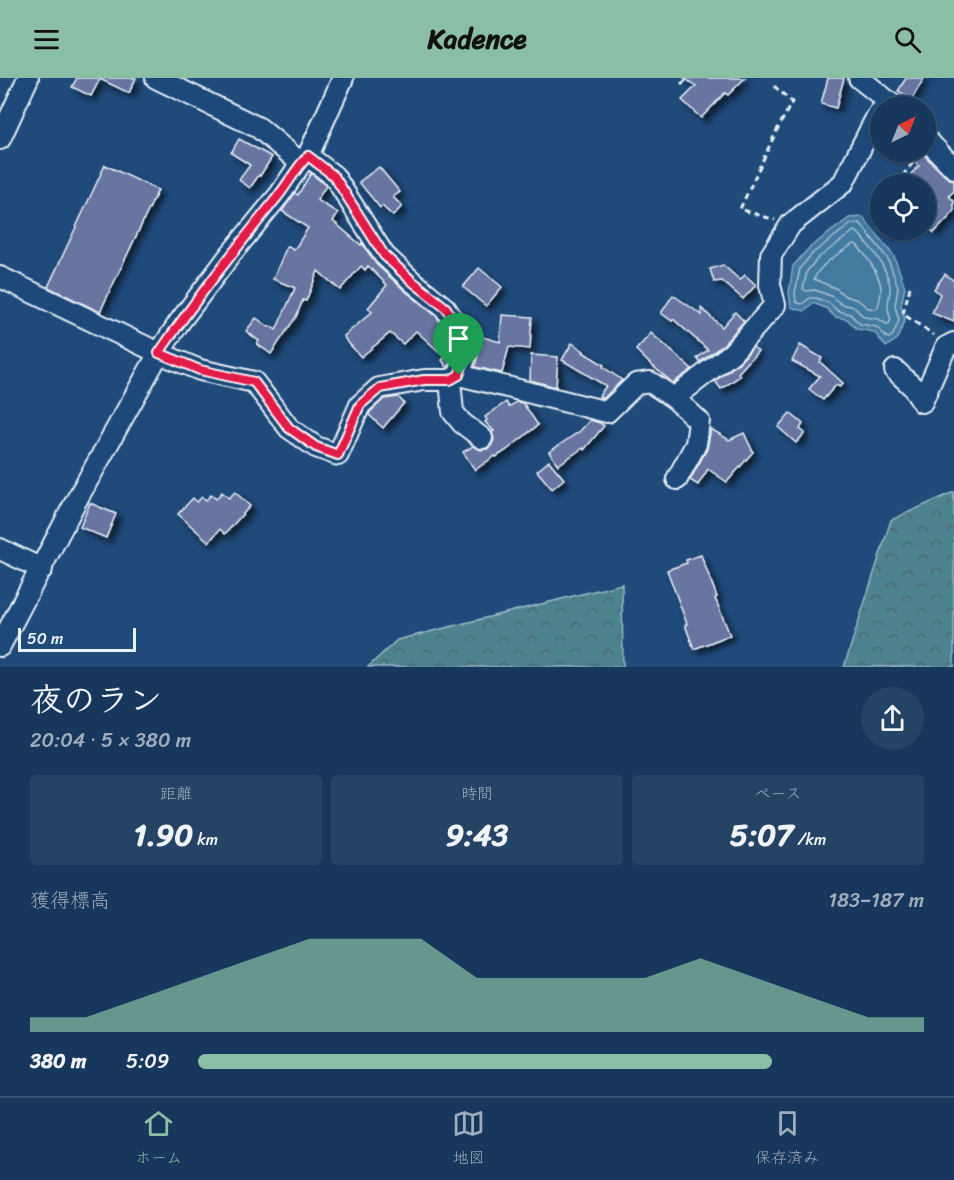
<!DOCTYPE html>
<html lang="ja">
<head>
<meta charset="utf-8">
<style>
	body { margin:0; font-family:Sriracha,"Klee One",sans-serif; background:#244365; color:#f1f3f6; height:100vh; display:flex; flex-direction:column; font-size:22px; white-space:nowrap }
	* { box-sizing:border-box; margin:0 }
	p { font-size:20px; color:#9eacbb }
	.icon { flex:none; width:33px; height:33px; fill:none; stroke:currentColor; stroke-width:2; stroke-linecap:round; stroke-linejoin:round }
	.map { position:relative; height:589px; overflow:hidden }
	.details { display:flex; flex-direction:column; background:#17385c; flex:1 }
	.details>* { flex:none }
	.needle { width:39px; rotate:43deg }
	.tools { position:absolute; left:870px; top:18px; display:grid; gap:12px }
	.tools a { display:grid; place-items:center; width:66px; height:66px; border-radius:50%; background:#17385c; box-shadow:0 2px 4px #0004,0 0 0 2px #365272; font-size:30px }
	.scale { position:absolute; left:18px; bottom:15px; width:118px; box-sizing:border-box; padding-left:6px; border:3px solid #e8f1f8; border-top:0; font-size:16px; line-height:21px; white-space:nowrap; color:#e8f1f8; -webkit-text-stroke:4px #1f4a7a; paint-order:stroke }
	.pin { position:absolute; display:grid; place-items:center; width:51px; height:51px; color:#fff; margin:-62px -26px; border-radius:50% 50% 50% 0; rotate:-45deg; box-shadow:0 0 6px #0007 }
	.pin .icon { rotate:45deg }
	.round { display:grid; place-items:center; flex:none; width:63px; height:63px; border-radius:32px; background:#244365 }
	.headline { display:flex; align-items:center; justify-content:space-between; height:102px; padding:0 30px }
	h1 { font-size:33px; font-weight:800; line-height:45px }
	.stats { display:grid; grid-template-columns:repeat(3,1fr); gap:9px; height:102px; padding:6px 30px }
	.stats div { display:grid; align-content:center; border-radius:6px; background:#244365; text-align:center }
	.stats b { font-size:30px; font-weight:800 }
	.stats small { font-size:16px; font-weight:400 }
	.stats p { font-size:16px }
	.chart { height:168px; padding:12px 30px }
	.chart p { display:flex; justify-content:space-between }
	.chart svg { width:100%; height:108px; margin-top:6px; fill:#8abfa5; opacity:.7 }
	ul { padding:0 30px; list-style:none; font-size:20px }
	li { display:grid; grid-template-columns:96px 72px 1fr; align-items:center; height:45px }
	li i { height:15px; border-radius:8px; background:#8abfa5 }
	header { display:flex; justify-content:space-between; align-items:center; height:78px; padding:0 30px; background:#8abfa5; color:#111; font-size:27px; font-weight:800 }
	.menu { display:flex; justify-content:space-around; align-items:center; height:84px; border-top:2px solid #365272; background:#17385c; font-size:16px; color:#9eacbb }
	.menu a { display:grid; justify-items:center; gap:3px }
	.menu .active { color:#8abfa5 }
	.map>svg:first-child { display:block }
	.forest { fill:url(#forest-crowns); stroke:#9abac4; stroke-width:1.5 }
	.water { fill:#437aa0; stroke:#85aac3; stroke-width:1.5 }
	.lines { fill:none; stroke-linecap:round; stroke-linejoin:round }
	.shore { stroke:#a6c1d5; stroke-width:1.5 }
	.building { fill:#6874a0; stroke:#e8f1f8; stroke-width:1.5; filter:url(#shadow) }
	.street-casing { stroke:#e8f1f8; stroke-width:24 }
	.path { stroke:#e8f1f8; stroke-width:3; stroke-dasharray:6 4.5; stroke-linecap:butt }
	.street { stroke:#1f4a7a; stroke-width:20 }
	.route-casing { stroke:#fff; stroke-width:12 }
	.route { stroke:#e11d48; stroke-width:8 }
</style>
</head>
<body>
<header><svg class="icon" aria-label="menu" viewBox="0 0 24 24"><path d="M4 6h16M4 12h16M4 18h16"/></svg>Kadence<svg class="icon" aria-label="search" viewBox="0 0 24 24"><circle cx="10" cy="10" r="6"/><path d="M15 15l6 6"/></svg></header>
<div class="map">
<svg width="954" height="589" viewBox="0 0 954 589">
	<defs>
		<pattern id="forest-crowns" width="20" height="18" patternUnits="userSpaceOnUse" patternTransform="scale(1.5)"><rect width="20" height="18" fill="#4d828f"/><path d="M2 6a3 3 0 1 1 6 0M12 15a3 3 0 1 1 6 0" fill="none" stroke="#4a6870"/></pattern>
		<filter id="shadow"><feDropShadow dx="4.5" dy="4.5" stdDeviation="3" flood-color="#0009"/></filter>
	</defs>
	<rect width="100%" height="100%" fill="#1f4a7a"/>
	<filter id="ink" filterUnits="userSpaceOnUse"><feTurbulence type="fractalNoise" baseFrequency=".0167" numOctaves="2"/><feDisplacementMap in="SourceGraphic" scale="12" xChannelSelector="R" yChannelSelector="G"/><feConvolveMatrix kernelMatrix="1 2 1 2 8 2 1 2 1" color-interpolation-filters="sRGB"/></filter>
	<g filter="url(#ink)">
		<!-- forest -->
		<g class="forest">
			<polygon points="954,414 954,589 844,589 891,442"/>
			<polygon points="622,506 623,589 368,589 397,562"/>
		</g>
		<!-- water -->
		<polygon class="water" points="863,139 894,178 905,209 901,228 905,242 897,261 886,269 874,254 857,251 847,241 835,239 826,230 813,225 804,233 791,229 789,214 793,188 809,170 849,140"/>
		<g class="lines">
			<!-- shore -->
			<g class="shore">
				<polygon points="860,145 888,181 898,209 895,228 899,242 893,257 889,260 886,259 877,249 860,246 850,236 838,233 829,225 816,220 810,220 802,226 796,224 795,215 800,190 813,175 851,146"/>
				<path d="M854 153 857 154C871 169 886 187 890 208 891 214 888 221 888 227 887 232 890 237 891 242L888 247 878 241 864 239 854 229 841 226 831 218 815 212 806 213 803 211 807 193 818 180Z"/>
				<path d="M853 166H856C866 178 878 193 881 209 882 215 879 223 878 229L876 231 868 230 858 222 845 218 837 211 814 201C820 186 840 175 853 166Z"/>
			</g>
		</g>
		<!-- building -->
		<g class="building">
			<polygon points="77,0 136,0 129,15 100,1 91,18 72,9"/>
			<polygon points="684,0 745,0 728,17 725,15 701,40 682,22 696,8"/>
			<polygon points="828,0 844,0 836,30 821,26"/>
			<polygon points="906,0 924,0 912,21 898,13"/>
			<polygon points="239,61 272,79 260,98 259,97 250,110 239,102 250,87 231,75"/>
			<polygon points="903,74 921,74 945,98 954,103 954,113 949,118 954,123 954,134 934,155 926,147 926,142 939,128 926,115 926,106 916,106 908,99 919,88"/>
			<polygon points="105,87 158,112 100,234 48,209"/>
			<polygon points="379,89 400,114 393,119 402,128 393,138 382,128 380,130 359,104"/>
			<polygon points="311,95 326,108 317,122 338,135 333,143 361,167 362,165 376,186 404,212 436,238 448,256 444,261 454,270 455,273 449,289 446,288 442,282 445,279 416,253 403,266 390,255 361,279 345,261 344,258 372,234 368,230 387,207 368,188 365,192 361,188 340,212 318,193 306,223 303,222 296,239 271,276 257,266 259,263 246,253 256,240 269,249 270,248 276,252 295,210 273,201 287,168 294,172 308,150 282,133 295,115 298,117"/>
			<polygon points="723,187 740,202 745,197 756,207 743,221 722,203 714,204 710,191"/>
			<polygon points="479,190 502,209 486,228 463,209"/>
			<polygon points="945,196 954,203 954,244 932,235 940,216 934,211"/>
			<polygon points="673,217 702,237 701,230 722,249 735,234 744,243 724,266 700,284 697,280 708,272 673,241 672,243 661,235"/>
			<polygon points="502,237 532,239 530,271 509,269 502,295 475,289 478,277 478,263 479,258 500,264"/>
			<polygon points="651,255 692,291 673,305 649,285 636,272"/>
			<polygon points="572,265 584,273 583,274 604,287 603,289 622,302 603,321 599,318 606,308 562,282"/>
			<polygon points="800,267 822,280 820,284 843,305 840,309 836,307 823,322 809,311 820,298 792,283"/>
			<polygon points="753,269 758,273 738,295 740,298 721,311 715,303 740,284"/>
			<polygon points="531,277 558,279 556,309 530,302"/>
			<polygon points="398,319 404,325 383,350 369,337 370,334 384,321"/>
			<polygon points="506,324 509,329 516,324 523,325 538,347 507,372 496,379 495,378 475,392 463,374 473,368 481,372 487,371 491,368 494,362 492,354 494,353 485,344 487,342 485,339"/>
			<polygon points="790,335 803,346 800,351 805,355 796,365 778,349"/>
			<polygon points="590,342 600,345 604,348 584,372 583,370 558,387 549,374 580,353"/>
			<polygon points="711,351 729,362 744,355 753,374 727,404 708,391 698,407 690,402 707,371"/>
			<polygon points="549,383 564,401 552,411 537,393"/>
			<polygon points="222,414 229,420 235,414 250,428 225,456 220,451 209,464 178,436 193,420 197,424 202,419 206,422 211,417 216,421"/>
			<polygon points="90,425 116,436 106,460 80,449"/>
			<polygon points="701,477 717,519 715,520 730,557 694,571 685,547 687,546 667,492 687,485 686,482"/>
		</g>
		<g class="lines">
			<!-- street casing -->
			<g class="street-casing">
				<g id="street">
					<polyline points="156,0 259,50 301,85"/>
					<polyline points="859,0 894,28"/>
					<polyline points="0,61 28,0"/>
					<polyline points="926,61 954,90"/>
					<polyline points="0,199 159,275 200,292 254,304 289,350 316,369 338,377 360,327 379,310 424,302 450,302 459,297 467,274 465,260 445,230 412,203 384,177 334,98 308,78"/>
					<polyline points="895,292 913,309 922,324 946,269 954,265"/>
					<polyline points="459,297 607,334 636,306 650,304 674,320 732,275 775,227 770,207 771,177 791,146 843,105 875,42 880,34"/>
					<polyline points="450,302 453,334 462,345 482,360"/>
					<polyline points="674,320 699,343 696,366 677,401"/>
					<polyline points="0,471 42,491"/>
					<polyline points="0,568 76,423 159,275 178,246 230,177 280,116 301,85 308,78 343,0"/>
				</g>
			</g>
			<!-- path -->
			<g class="path">
				<polyline points="681,6 689,0"/>
				<polyline points="774,8 792,24 776,54 740,131 775,142"/>
				<polyline points="896,106 919,77"/>
				<polyline points="926,134 934,124"/>
				<polyline points="910,209 903,236 934,257"/>
			</g>
			<!-- street -->
			<use href="#street" class="street"/>
		</g>
	</g>
	<g class="lines" filter="url(#ink)">
		<!-- route casing -->
		<g class="route-casing">
			<path id="route" d="M308 78 334 98 384 177 412 203 446 230 465 260 467 274 459 297 450 302H424L380 310 360 327 338 377 316 369 289 350 254 304 200 292 159 275C195 222 235 172 275 122 287 108 295 91 308 78Z"/>
		</g>
		<!-- route -->
		<use href="#route" class="route"/>
	</g>
</svg>
<div class="tools">
<a><svg class="needle" viewBox="-14 -14 28 28"><path d="M0-13l5 13h-10z" fill="#e53935"/><path d="M0 13l5-13h-10z" fill="#9eacbb"/></svg></a>
<a><svg class="icon" aria-label="locate" viewBox="0 0 24 24"><circle cx="12" cy="12" r="6"/><path d="M12 2v4M12 18v4M2 12h4M18 12h4"/></svg></a>
</div>
<div class="scale">50 m</div>
<div class="pin" style="left:459px;top:297px;background:#1e9e55"><svg class="icon" aria-label="arrive" viewBox="0 0 24 24"><path d="M6 21V4h12l-3 4 3 4H6"/></svg></div>
</div>
<section class="details">
<div class="headline"><div><h1>夜のラン</h1><p>20:04 · 5 × 380 m</p></div><a class="round"><svg class="icon" aria-label="share" viewBox="0 0 24 24"><path d="M12 15V3M7 8l5-5 5 5M5 13v7h14v-7"/></svg></a></div>
<div class="stats">
<div><p>距離</p><b>1.90<small> km</small></b></div>
<div><p>時間</p><b>9:43</b></div>
<div><p>ペース</p><b>5:07<small> /km</small></b></div>
</div>
<div class="chart"><p><span>獲得標高</span>183–187 m</p>
<svg viewBox="0 0 160 44" preserveAspectRatio="none"><path d="M0 44V38L10 38L20 30L30 22L40 14L50 6L60 6L70 6L80 22L90 22L100 22L110 22L120 14L130 22L140 30L150 38L160 38V44z"/></svg>
</div>
<ul>
<li><b>380 m</b>5:09<i style="width:79%"></i></li>
</ul>
</section>
<nav class="menu">
<a class="active"><svg class="icon" aria-label="home" viewBox="0 0 24 24"><path d="M3 11l9-7 9 7M6 9v11h12V9"/></svg>ホーム</a>
<a><svg class="icon" aria-label="map" viewBox="0 0 24 24"><path d="M3 6l6-2 6 2 6-2v14l-6 2-6-2-6 2zM9 4v14M15 6v14"/></svg>地図</a>
<a><svg class="icon" aria-label="saved" viewBox="0 0 24 24"><path d="M7 4h10v16l-5-4-5 4z"/></svg>保存済み</a>
</nav>
</body>
</html>
